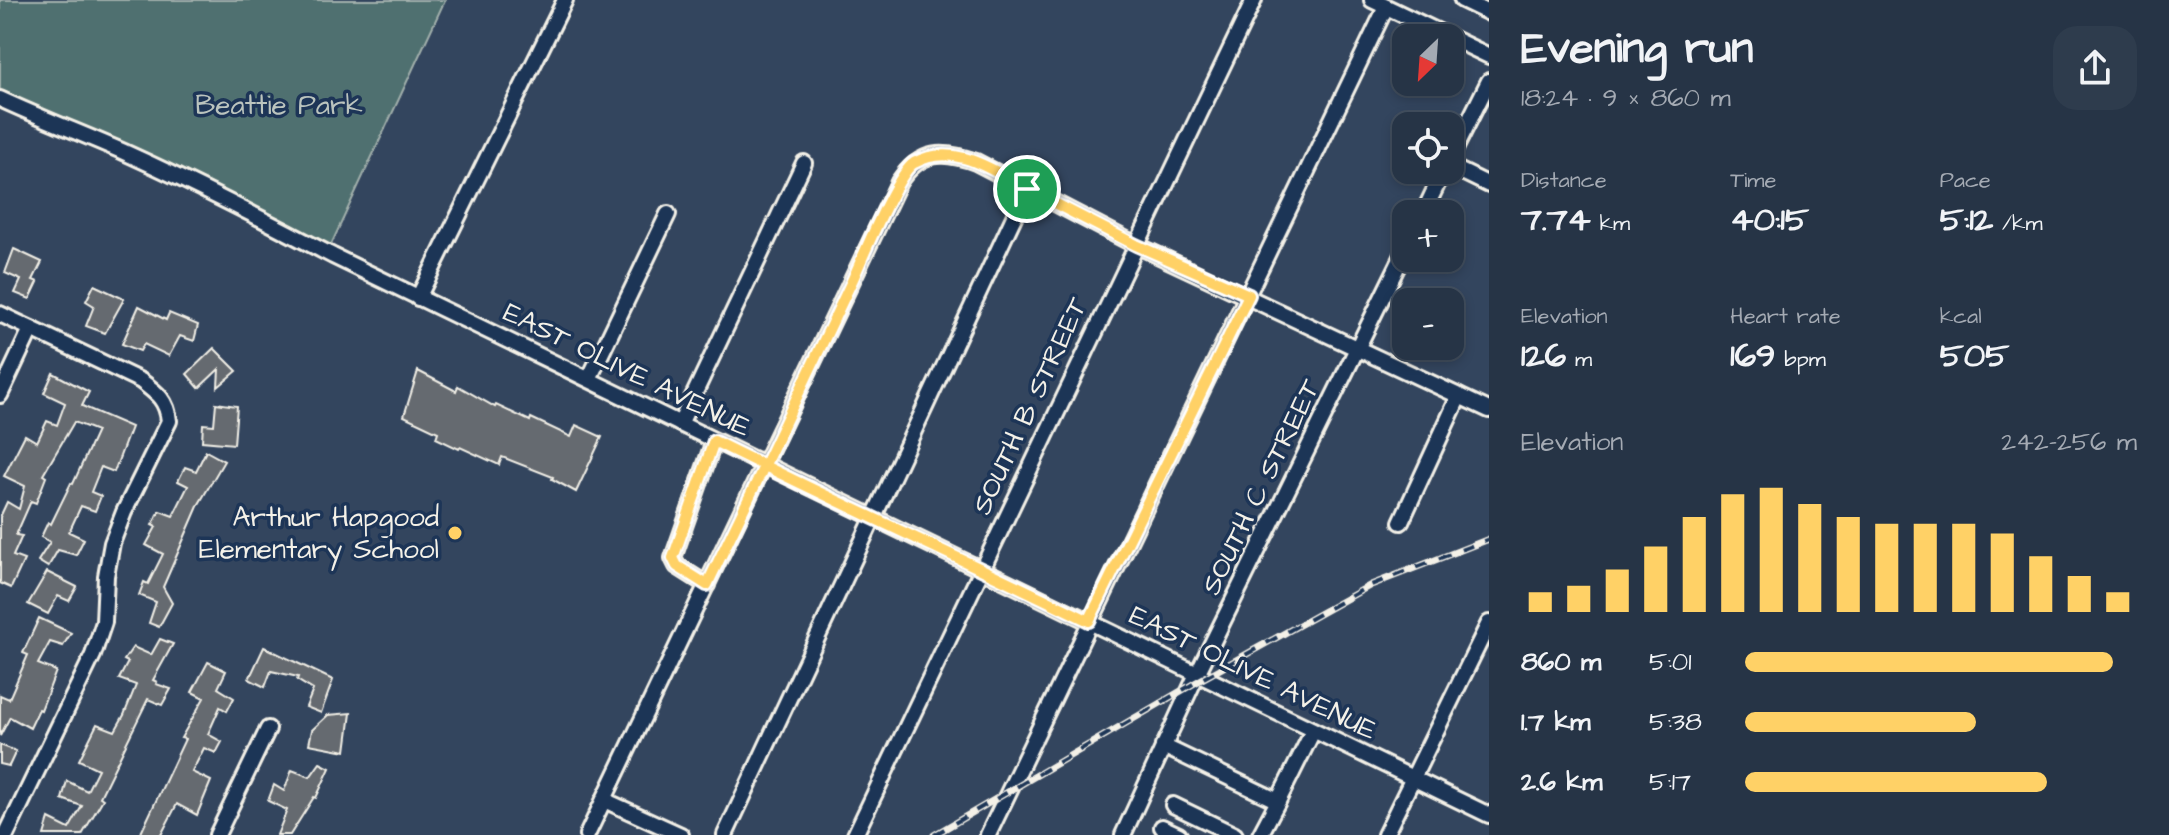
<!DOCTYPE html>
<html lang="en">
<head>
<meta charset="utf-8">
<style>
	body { margin:0; font-family:"Architects Daughter",sans-serif; background:#2e3c4d; color:#f1f3f6; height:100vh; display:flex; flex-direction:column; font-size:30px; white-space:nowrap }
	* { box-sizing:border-box; margin:0 }
	p { font-size:26px; color:#a4aab3 }
	.icon { flex:none; width:44px; height:44px; fill:none; stroke:currentColor; stroke-width:2; stroke-linecap:round; stroke-linejoin:round }
	.map { position:relative; flex:1; overflow:hidden }
	.drawer { display:flex; flex-direction:column; background:#263446; width:680px }
	.drawer>* { flex:none }
	.needle { width:52px; rotate:205deg }
	.controls { position:absolute; left:1392px; top:24px; display:grid; gap:16px }
	.controls a { display:grid; place-items:center; width:72px; height:72px; border-radius:16px; background:#263446; box-shadow:0 4px 12px #0003,0 0 0 2px #424f5f; font-size:40px }
	.pin { position:absolute; display:grid; place-items:center; width:68px; height:68px; color:#fff; margin:-34px; border:4px solid #fff; border-radius:50%; box-shadow:0 2px 8px #0007 }
	.round { display:grid; place-items:center; flex:none; width:84px; height:84px; border-radius:24px; background:#2e3c4d }
	.overview { display:flex; align-items:center; justify-content:space-between; height:136px; padding:0 32px }
	h1 { font-size:44px; font-weight:700; line-height:60px }
	.metrics { display:grid; grid-template-columns:repeat(3,1fr); gap:12px; height:136px; padding:8px 32px }
	.metrics div { display:grid; align-content:center }
	.metrics b { font-size:34px; font-weight:700 }
	.metrics small { font-size:22px; font-weight:400 }
	.metrics p { font-size:22px }
	.chart { height:224px; padding:16px 32px }
	.chart p { display:flex; justify-content:space-between }
	.chart svg { width:100%; height:144px; margin-top:8px; stroke:#ffd166; stroke-width:6 }
	ul { padding:0 32px; list-style:none; font-size:26px }
	li { display:grid; grid-template-columns:128px 96px 1fr; align-items:center; height:60px }
	li i { height:20px; border-radius:10px; background:#ffd166 }
	main { display:flex; flex:1; min-height:0 }
	.map>svg:first-child { display:block }
	.green { fill:#507070; stroke:#a2b0ac; stroke-width:2 }
	.building { fill:#656a70; stroke:#f4f1e8; stroke-width:2 }
	.lines { fill:none; stroke-linecap:round; stroke-linejoin:round }
	.minor-casing { stroke:#f4f1e8; stroke-width:20 }
	.minor { stroke:#1d3557; stroke-width:14 }
	.rail-casing { stroke:#f4f1e8; stroke-width:7 }
	.rail { stroke:#1d3557; stroke-width:4; stroke-dasharray:12; stroke-linecap:butt }
	.route-casing { stroke:#fff; stroke-width:16 }
	.route { stroke:#ffd166; stroke-width:10 }
	.poi-dot { fill:#ffd166; stroke:#1d3557; stroke-width:3 }
	.labels { text-anchor:middle; dominant-baseline:central; stroke-width:7; stroke-linejoin:round; paint-order:stroke }
	.park-label { font-size:28px; fill:#bbc4be; stroke:#1d3557 }
	.street-label { font-size:28px; fill:#f4f1e8; stroke:#1d3557 }
	.poi-label { font-size:28px; fill:#f4f1e8; stroke:#1d3557; text-anchor:end }
</style>
</head>
<body>
<main>
<div class="map">
<svg width="1489" height="835" viewBox="0 0 1489 835">
	<rect width="100%" height="100%" fill="#33455e"/>
	<filter id="ink" filterUnits="userSpaceOnUse"><feTurbulence type="fractalNoise" baseFrequency=".0125" numOctaves="2"/><feDisplacementMap in="SourceGraphic" scale="16" xChannelSelector="R" yChannelSelector="G"/><feConvolveMatrix kernelMatrix="1 2 1 2 8 2 1 2 1" color-interpolation-filters="sRGB"/></filter>
	<g filter="url(#ink)">
		<!-- green -->
		<polygon class="green" points="0,0 445,0 330,247 0,90"/>
		<!-- building -->
		<g class="building">
			<polygon points="14,249 42,262 33,280 38,282 30,299 15,293 21,280 5,273"/>
			<polygon points="94,285 124,299 105,333 86,326 94,306 86,301"/>
			<polygon points="139,306 166,320 169,313 198,325 194,341 180,336 169,356 144,344 140,351 122,344"/>
			<polygon points="214,348 237,371 218,387 219,369 199,388 187,374"/>
			<polygon points="418,371 456,391 458,386 495,407 496,405 530,421 531,418 571,437 576,425 602,437 576,492 552,479 553,477 502,457 499,465 460,447 459,449 436,438 438,432 404,416"/>
			<polygon points="53,373 89,392 82,406 131,427 114,472 101,467 91,492 101,496 95,511 81,506 69,532 84,539 76,555 58,550 48,567 38,561 50,542 41,537 48,522 51,524 71,483 73,484 97,431 74,422 43,475 46,477 36,503 31,501 16,535 22,536 13,556 24,560 11,588 0,583 0,517 7,502 19,509 25,486 4,476 25,435 37,442 47,421 57,425 65,403 44,393"/>
			<polygon points="216,403 237,406 234,444 202,441 203,424 214,425"/>
			<polygon points="206,451 224,461 199,504 163,587 172,603 159,627 149,623 156,602 139,595 144,582 148,584 163,554 146,545 156,527 152,525 160,511 173,516 188,486 178,481 185,467 196,471"/>
			<polygon points="47,572 77,587 69,601 58,596 48,614 28,604"/>
			<polygon points="39,618 71,633 63,646 50,642 38,664 56,671 41,710 39,709 30,728 10,717 0,736 0,695 9,699 28,655 23,653"/>
			<polygon points="160,639 173,644 153,680 157,682 156,684 171,689 162,705 148,699 100,797 103,799 82,835 44,835 49,819 69,829 82,806 62,799 67,781 87,791 98,769 79,760 97,724 115,731 124,715 136,685 119,679 128,662 124,660 133,647 151,655"/>
			<polygon points="264,647 333,680 321,713 306,707 313,690 297,680 298,677 271,671 265,687 249,679"/>
			<polygon points="208,662 226,671 218,688 234,698 227,711 220,707 208,734 222,742 216,753 204,748 192,772 211,781 197,815 177,804 161,835 140,835 185,739 181,738 204,698 192,692"/>
			<polygon points="351,713 346,751 309,744 312,730 328,715"/>
			<polygon points="0,745 16,751 9,766 0,764"/>
			<polygon points="320,763 330,768 316,798 314,797 290,835 277,835 287,810 268,801 274,785 284,791 292,770 310,777"/>
		</g>
		<g class="lines">
			<!-- minor casing -->
			<g class="minor-casing">
				<g id="minor">
					<polyline points="1372,0 1489,56"/>
					<polyline points="1462,0 1489,13"/>
					<path d="M0 99C41 118 83 134 124 152 195 184 264 220 333 256L1489 815"/>
					<polyline points="1450,159 1489,81"/>
					<polyline points="1450,166 1489,185"/>
					<polyline points="1423,214 1444,170"/>
					<polyline points="418,298 565,0"/>
					<path d="M0 314 141 381C157 393 167 400 169 421L124 512 112 543 106 576 104 622 93 655 6 835"/>
					<polyline points="589,379 668,214"/>
					<polyline points="0,395 31,329"/>
					<polyline points="680,424 804,163"/>
					<polyline points="1401,522 1459,396"/>
					<polyline points="707,585 677,566 673,558 714,441"/>
					<polyline points="1163,746 1278,801 1260,835"/>
					<polyline points="604,800 681,835"/>
					<polyline points="1278,801 1313,731"/>
					<polyline points="1173,805 1235,835"/>
					<polyline points="1162,827 1179,835"/>
					<polyline points="217,835 268,729"/>
					<path d="M587 835 899 182C920 150 943 150 976 162L1136 245 1489 410"/>
					<polyline points="725,835 1027,189"/>
					<polyline points="855,835 1254,0"/>
					<polyline points="988,835 1386,7"/>
					<polyline points="1123,835 1197,674 1406,249"/>
					<polyline points="1385,835 1489,623"/>
				</g>
			</g>
			<!-- minor -->
			<use href="#minor" class="minor"/>
			<!-- rail casing -->
			<g class="rail-casing">
				<polyline id="rail" points="934,835 1193,684 1371,585 1489,539"/>
			</g>
			<!-- rail -->
			<use href="#rail" class="rail"/>
		</g>
	</g>
	<g class="lines" filter="url(#ink)">
		<!-- route casing -->
		<g class="route-casing">
			<path id="route" d="M1027 189C992 170 954 141 914 163 897 173 862 259 852 281 804 383 756 484 707 585L677 566 673 558 714 441C838 503 965 560 1089 621L1249 295 1136 245 1027 189"/>
		</g>
		<!-- route -->
		<use href="#route" class="route"/>
	</g>
	<!-- markers -->
	<circle class="poi-dot" cx="455" cy="533" r="8"/>
	<g class="labels">
		<!-- park labels -->
		<g class="park-label">
			<text x="279" y="105">Beattie Park</text>
		</g>
		<!-- street labels -->
		<g class="street-label">
			<text transform="translate(627 370) rotate(26)">EAST OLIVE AVENUE</text>
			<text transform="translate(1030 406) rotate(-65)">SOUTH B STREET</text>
			<text transform="translate(1261 487) rotate(-64)">SOUTH C STREET</text>
			<text transform="translate(1253 673) rotate(26)">EAST OLIVE AVENUE</text>
		</g>
		<!-- poi labels -->
		<g class="poi-label">
			<text x="439" y="517">Arthur Hapgood<tspan x="439" dy="32">Elementary School</tspan></text>
		</g>
	</g>
</svg>
<div class="controls">
<a><svg class="needle" viewBox="-14 -14 28 28"><path d="M0-13l5 13h-10z" fill="#e53935"/><path d="M0 13l5-13h-10z" fill="#a4aab3"/></svg></a>
<a><svg class="icon" aria-label="locate" viewBox="0 0 24 24"><circle cx="12" cy="12" r="6"/><path d="M12 2v4M12 18v4M2 12h4M18 12h4"/></svg></a>
<a>+</a>
<a>−</a>
</div>
<div class="pin" style="left:1027px;top:189px;background:#1e9e55"><svg class="icon" aria-label="arrive" viewBox="0 0 24 24"><path d="M6 21V4h12l-3 4 3 4H6"/></svg></div>
</div>
<section class="drawer">
<div class="overview"><div><h1>Evening run</h1><p>18:24 · 9 × 860 m</p></div><a class="round"><svg class="icon" aria-label="share" viewBox="0 0 24 24"><path d="M12 15V3M7 8l5-5 5 5M5 13v7h14v-7"/></svg></a></div>
<div class="metrics">
<div><p>Distance</p><b>7.74<small> km</small></b></div>
<div><p>Time</p><b>40:15</b></div>
<div><p>Pace</p><b>5:12<small> /km</small></b></div>
</div>
<div class="metrics">
<div><p>Elevation</p><b>126<small> m</small></b></div>
<div><p>Heart rate</p><b>169<small> bpm</small></b></div>
<div><p>kcal</p><b>505</b></div>
</div>
<div class="chart"><p><span>Elevation</span>242–256 m</p>
<svg viewBox="0 0 160 44" preserveAspectRatio="none"><path d="M5 44V38M15 44V36M25 44V31M35 44V24M45 44V15M55 44V8M65 44V6M75 44V11M85 44V15M95 44V17M105 44V17M115 44V17M125 44V20M135 44V27M145 44V33M155 44V38"/></svg>
</div>
<ul>
<li><b>860 m</b>5:01<i style="width:94%"></i></li>
<li><b>1.7 km</b>5:38<i style="width:59%"></i></li>
<li><b>2.6 km</b>5:17<i style="width:77%"></i></li>
</ul>
</section>
</main>
</body>
</html>
